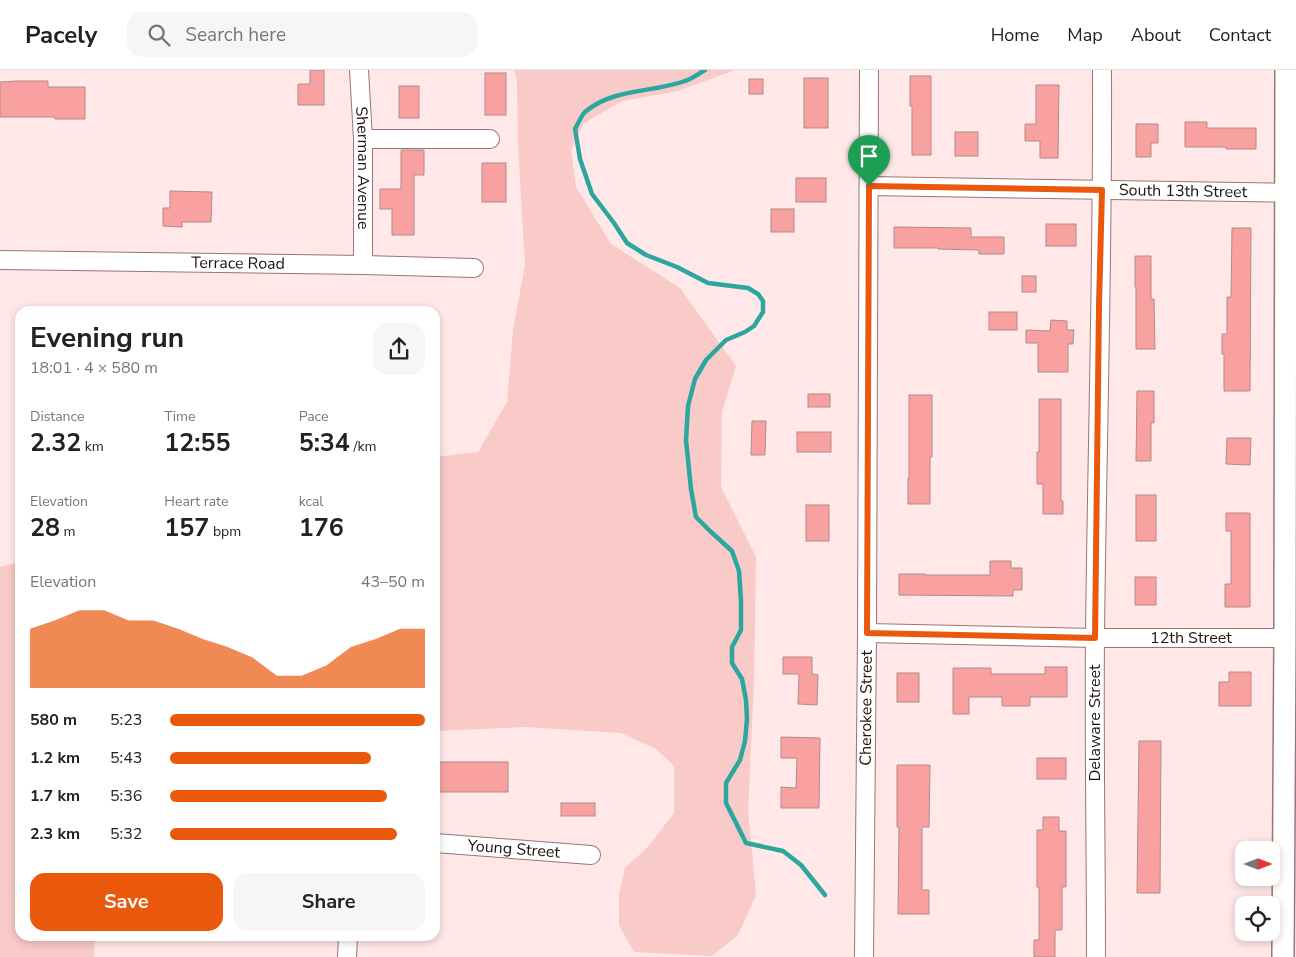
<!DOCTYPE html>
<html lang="en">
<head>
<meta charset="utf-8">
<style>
	body { margin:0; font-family:"Nunito Sans",sans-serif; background:#f6f6f6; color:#222; height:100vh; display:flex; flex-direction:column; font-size:19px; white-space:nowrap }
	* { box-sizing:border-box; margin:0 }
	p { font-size:16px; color:#767676 }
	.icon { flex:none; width:28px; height:28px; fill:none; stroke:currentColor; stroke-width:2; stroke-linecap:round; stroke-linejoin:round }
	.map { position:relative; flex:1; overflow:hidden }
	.details { position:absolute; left:15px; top:236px; width:425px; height:635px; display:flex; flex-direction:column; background:#fff; border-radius:15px; box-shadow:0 2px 8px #0003 }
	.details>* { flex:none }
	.needle { width:32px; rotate:90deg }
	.fabs { position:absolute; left:1235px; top:771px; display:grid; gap:10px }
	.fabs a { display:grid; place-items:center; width:45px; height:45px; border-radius:10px; background:#fff; box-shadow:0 2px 8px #0003; font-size:25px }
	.pin { position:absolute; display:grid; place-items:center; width:42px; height:42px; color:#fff; margin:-51px -21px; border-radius:50% 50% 50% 0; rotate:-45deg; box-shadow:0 0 5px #0007 }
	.pin .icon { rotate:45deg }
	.round { display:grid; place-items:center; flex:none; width:52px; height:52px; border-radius:15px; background:#f6f6f6 }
	.headline { display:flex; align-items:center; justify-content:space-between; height:85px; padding:0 15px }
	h1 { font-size:28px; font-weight:700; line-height:38px }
	.stats { display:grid; grid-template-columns:repeat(3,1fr); gap:8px; height:85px; padding:5px 15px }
	.stats div { display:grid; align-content:center }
	.stats b { font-size:25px; font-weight:700 }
	.stats small { font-size:14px; font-weight:400 }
	.stats p { font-size:14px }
	.chart { height:140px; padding:10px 15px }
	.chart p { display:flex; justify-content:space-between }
	.chart svg { width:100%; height:90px; margin-top:5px; fill:#ea580c; opacity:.7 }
	.action { display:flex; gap:10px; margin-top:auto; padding:10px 15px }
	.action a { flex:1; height:58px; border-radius:15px; background:#ea580c; color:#fff; font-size:20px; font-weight:700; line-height:58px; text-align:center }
	.action a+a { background:#f6f6f6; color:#222 }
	ul { padding:0 15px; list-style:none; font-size:16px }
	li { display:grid; grid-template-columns:80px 60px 1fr; align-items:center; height:38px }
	li i { height:12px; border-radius:6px; background:#ea580c }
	header { display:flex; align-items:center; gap:30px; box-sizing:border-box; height:70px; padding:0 25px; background:#fff; border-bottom:1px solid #e0e0e0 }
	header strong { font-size:24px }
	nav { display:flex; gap:28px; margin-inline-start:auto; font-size:18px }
	.search { width:350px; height:45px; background:#f6f6f6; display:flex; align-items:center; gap:12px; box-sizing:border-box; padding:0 18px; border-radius:15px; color:#767676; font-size:19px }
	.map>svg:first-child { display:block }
	.green { fill:#f8cac8 }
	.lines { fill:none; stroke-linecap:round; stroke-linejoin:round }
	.stream { stroke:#2ca79f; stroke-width:4.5 }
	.building { fill:#f9a1a0; stroke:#af8c8b }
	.minor-casing { stroke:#977675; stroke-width:20 }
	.tertiary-casing { stroke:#977675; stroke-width:24 }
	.minor { stroke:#fff; stroke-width:18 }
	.tertiary { stroke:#fff; stroke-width:21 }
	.route-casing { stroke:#fff; stroke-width:10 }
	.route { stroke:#ea580c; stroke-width:6 }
	.labels { text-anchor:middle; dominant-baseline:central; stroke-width:4; stroke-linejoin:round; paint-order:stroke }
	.street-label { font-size:16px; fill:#1e1111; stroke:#fff }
</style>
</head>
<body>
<header>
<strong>Pacely</strong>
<div class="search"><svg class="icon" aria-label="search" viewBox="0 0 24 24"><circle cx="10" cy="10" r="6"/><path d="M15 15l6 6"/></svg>Search here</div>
<nav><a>Home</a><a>Map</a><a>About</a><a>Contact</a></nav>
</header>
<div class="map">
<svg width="1296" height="887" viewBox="0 0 1296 887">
	<rect width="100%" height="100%" fill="#ffe8e7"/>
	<!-- green -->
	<g class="green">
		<polygon points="514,0 732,0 732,1 678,21 622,31 584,53 571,80 576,117 611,174 680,218 736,296 722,342 721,417 756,487 754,613 748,740 756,825 738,865 712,886 634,882 619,855 619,824 625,798 647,778 674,743 674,696 656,679 621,663 525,657 435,661 435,387 478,382 507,332 513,260 525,195 518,75 517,10"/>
		<polygon points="20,492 20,866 95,866 94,887 0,887 0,497"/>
	</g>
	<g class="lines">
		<!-- stream -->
		<path class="stream" d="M705 0C698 4 692 9 685 11 652 23 613 18 585 42 581 46 578 54 575 59L580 89 592 124 614 153 627 173 646 185 677 197 708 213 748 218 758 224 763 231V242L754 256 745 262 726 270 706 290 695 309 688 336 686 370 691 419 696 447 710 461 732 481 739 501 741 531V560L732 577V593L742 609 746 630 747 649 745 671 740 690 726 713V733L746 773 783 781 801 795 825 825"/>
	</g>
	<!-- building -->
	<g class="building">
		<polygon points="310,0 324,0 324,35 298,35 298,14 310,14"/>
		<rect x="485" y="3" width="21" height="42"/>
		<polygon points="910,6 931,6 931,85 912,85 912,36 910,36"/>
		<rect x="804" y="8" width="24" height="50"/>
		<rect x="749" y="9" width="14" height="15"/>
		<polygon points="18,11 48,11 48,17 85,17 85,49 55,49 55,47 0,47 0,12"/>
		<polygon points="1036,15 1059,15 1058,88 1040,88 1040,71 1025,71 1025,54 1036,54"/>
		<rect x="399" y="16" width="20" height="32"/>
		<polygon points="1185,52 1207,52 1207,58 1256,58 1256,79 1226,79 1226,77 1185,77"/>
		<polygon points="1136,54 1158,54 1158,73 1151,73 1151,87 1136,87"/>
		<rect x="955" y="62" width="23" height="24"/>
		<polygon points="401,80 424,80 424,105 414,105 414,165 392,165 392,139 380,139 380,119 401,119"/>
		<rect x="482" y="93" width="24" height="39"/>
		<rect x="796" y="108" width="30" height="24"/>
		<polygon points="170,121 212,122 211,152 182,152 182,157 163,156 163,138 170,138"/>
		<rect x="771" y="139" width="23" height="23"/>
		<rect x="1046" y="154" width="30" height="22"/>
		<polygon points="894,157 971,158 971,167 1004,167 1004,184 979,184 979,180 938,179 938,178 894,178"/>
		<polygon points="1232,158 1251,158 1250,321 1224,321 1224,284 1222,284 1222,264 1227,264 1227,227 1231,227"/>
		<polygon points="1135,186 1151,186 1151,229 1154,229 1155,279 1136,279 1136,217 1135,217"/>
		<rect x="1022" y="206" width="14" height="16"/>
		<rect x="989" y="242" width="28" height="18"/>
		<polygon points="1051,250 1067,251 1067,260 1074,260 1073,274 1068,274 1068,302 1038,302 1038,273 1026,273 1026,260 1050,261"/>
		<polygon points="1137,321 1154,321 1154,353 1151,353 1151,391 1136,391"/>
		<rect x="808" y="324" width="22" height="13"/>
		<polygon points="909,325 932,325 932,387 930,387 930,434 908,434 908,408 909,408"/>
		<polygon points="1039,329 1061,329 1061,431 1063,431 1063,444 1043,444 1043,414 1037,414 1037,382 1039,382"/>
		<polygon points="752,351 766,351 765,385 751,385"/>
		<rect x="797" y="362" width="34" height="20"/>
		<polygon points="1227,368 1251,368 1250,395 1226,394"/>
		<rect x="1136" y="425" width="20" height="46"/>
		<rect x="806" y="435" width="23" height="36"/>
		<polygon points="1226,443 1250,443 1250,537 1225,537 1225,514 1231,514 1231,461 1226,461"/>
		<polygon points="990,491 1011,491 1011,498 1022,498 1022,520 1013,520 1013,526 899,525 899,504 925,504 925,505 990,505"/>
		<rect x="1135" y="507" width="21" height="28"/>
		<polygon points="783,587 812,587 812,604 818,605 817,635 798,634 799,604 783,604"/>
		<polygon points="1045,597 1067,597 1067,627 1030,627 1030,636 1002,636 1002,627 969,627 969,644 953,644 953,598 991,598 991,604 1045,604"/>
		<polygon points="1229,602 1251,602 1251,636 1219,636 1219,612 1229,612"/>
		<rect x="897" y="603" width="22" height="29"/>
		<polygon points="781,667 820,668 819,738 781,738 781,717 796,718 797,688 781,688"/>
		<polygon points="1139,671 1161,671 1160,823 1137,823"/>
		<rect x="1037" y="688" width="29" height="21"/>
		<rect x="435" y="692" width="73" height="30"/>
		<polygon points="897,695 930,695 929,757 922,757 922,820 929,820 929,844 898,844 899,757 897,757"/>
		<rect x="561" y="733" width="34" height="13"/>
		<polygon points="1043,747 1059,747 1059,761 1066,761 1066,817 1062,817 1062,860 1055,860 1055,887 1034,887 1034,870 1039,870 1039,817 1037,817 1037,760 1043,760"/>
	</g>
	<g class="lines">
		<!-- minor casing -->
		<g class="minor-casing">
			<g id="minor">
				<path id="s1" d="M359 0 363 69V195"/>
				<polyline points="363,69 490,69"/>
				<path id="s2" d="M869 116 1296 123"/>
				<path id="s3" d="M0 190 363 195 474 198"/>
				<path id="s4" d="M867 563 1095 568H1285"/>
				<path id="s5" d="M435 773 591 785"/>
				<polyline points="347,887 348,866"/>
				<path id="s6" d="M864 887 867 563 869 0"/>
				<path d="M1096 887C1096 780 1094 673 1095 566 1097 377 1103 189 1102 0"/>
			</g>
		</g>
		<!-- tertiary casing -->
		<g class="tertiary-casing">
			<polyline id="tertiary" points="1283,887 1285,568 1286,0"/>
		</g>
		<!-- minor -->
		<use href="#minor" class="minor"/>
		<!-- tertiary -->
		<use href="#tertiary" class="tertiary"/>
	</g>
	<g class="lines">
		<!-- route casing -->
		<g class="route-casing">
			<polygon id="route" points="869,116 1102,120 1099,235 1095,568 867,563"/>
		</g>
		<!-- route -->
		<use href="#route" class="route"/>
	</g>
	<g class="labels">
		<!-- street labels -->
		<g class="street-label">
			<text stroke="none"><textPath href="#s1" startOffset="98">Sherman Avenue</textPath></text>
			<text stroke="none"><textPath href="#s2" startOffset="314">South 13th Street</textPath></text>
			<text stroke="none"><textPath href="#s3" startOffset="238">Terrace Road</textPath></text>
			<text stroke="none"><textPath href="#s4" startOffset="324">12th Street</textPath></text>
			<text stroke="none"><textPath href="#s6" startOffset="249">Cherokee Street</textPath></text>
			<text transform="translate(1095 653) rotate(-90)">Delaware Street</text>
			<text stroke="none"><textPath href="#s5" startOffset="79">Young Street</textPath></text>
		</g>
	</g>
</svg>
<div class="fabs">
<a><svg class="needle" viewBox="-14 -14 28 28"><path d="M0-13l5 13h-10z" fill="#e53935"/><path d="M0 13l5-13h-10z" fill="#767676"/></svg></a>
<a><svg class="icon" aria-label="locate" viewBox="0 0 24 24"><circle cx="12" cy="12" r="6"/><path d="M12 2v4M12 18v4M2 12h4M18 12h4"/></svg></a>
</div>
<div class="pin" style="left:869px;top:116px;background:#1e9e55"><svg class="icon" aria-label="arrive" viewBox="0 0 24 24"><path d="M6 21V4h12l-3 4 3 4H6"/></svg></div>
<section class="details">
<div class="headline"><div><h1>Evening run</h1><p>18:01 · 4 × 580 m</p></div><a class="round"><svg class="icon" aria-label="share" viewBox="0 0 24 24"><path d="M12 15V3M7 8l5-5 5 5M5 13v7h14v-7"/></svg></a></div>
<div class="stats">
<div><p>Distance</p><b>2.32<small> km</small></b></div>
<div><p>Time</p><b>12:55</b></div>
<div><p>Pace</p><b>5:34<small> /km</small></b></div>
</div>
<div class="stats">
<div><p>Elevation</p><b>28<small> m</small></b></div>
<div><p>Heart rate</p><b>157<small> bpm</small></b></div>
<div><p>kcal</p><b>176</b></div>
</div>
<div class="chart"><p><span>Elevation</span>43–50 m</p>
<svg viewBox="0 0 160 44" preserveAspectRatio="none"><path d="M0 44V15L10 11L20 6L30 6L40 11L50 11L60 15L70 20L80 24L90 29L100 38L110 38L120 33L130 24L140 20L150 15L160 15V44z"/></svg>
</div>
<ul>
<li><b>580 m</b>5:23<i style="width:100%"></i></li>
<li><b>1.2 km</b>5:43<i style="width:79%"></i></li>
<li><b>1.7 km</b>5:36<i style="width:85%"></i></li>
<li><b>2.3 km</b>5:32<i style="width:89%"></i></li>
</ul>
<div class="action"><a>Save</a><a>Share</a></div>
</section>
</div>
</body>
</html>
